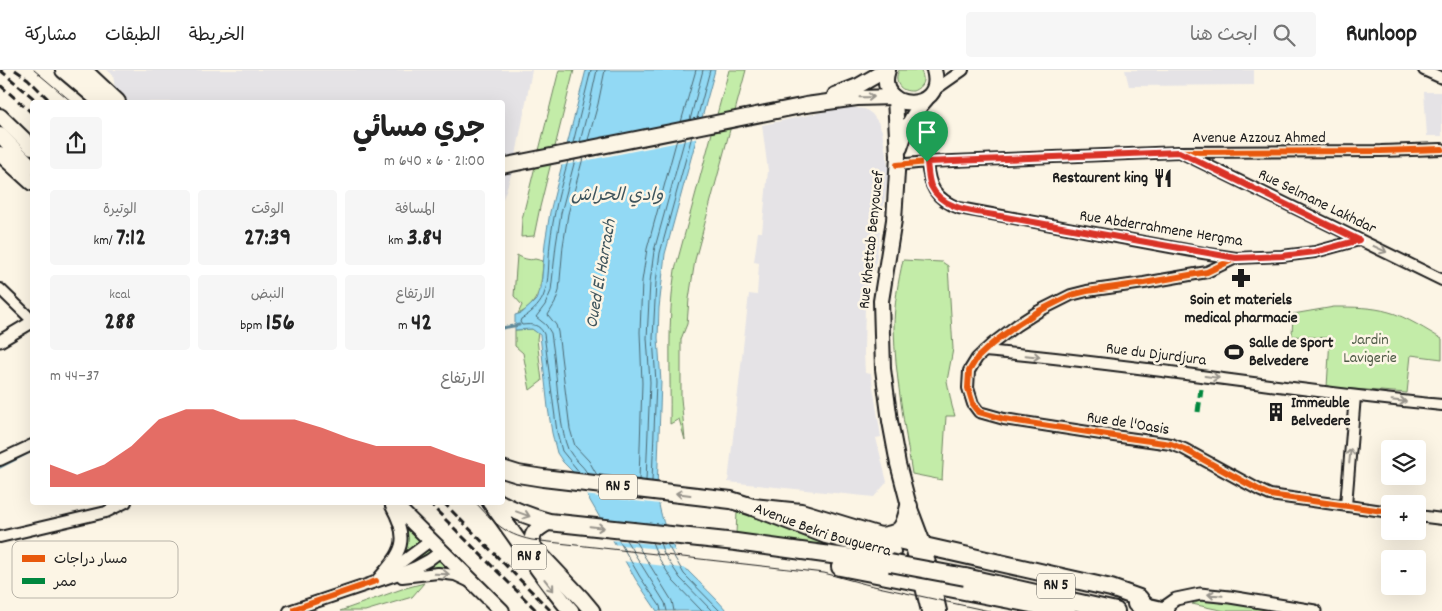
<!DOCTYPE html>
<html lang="ar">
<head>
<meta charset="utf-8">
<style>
	body { margin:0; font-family:Dekko,"Playpen Sans Arabic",sans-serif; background:#f6f6f6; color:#222; direction:rtl; height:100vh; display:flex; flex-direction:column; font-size:19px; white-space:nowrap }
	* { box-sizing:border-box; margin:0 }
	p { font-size:16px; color:#767676 }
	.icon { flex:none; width:28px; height:28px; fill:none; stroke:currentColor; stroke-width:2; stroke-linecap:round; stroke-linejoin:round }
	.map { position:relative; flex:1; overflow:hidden; direction:ltr }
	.sheet { position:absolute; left:30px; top:30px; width:475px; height:405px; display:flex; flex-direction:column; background:#fff; border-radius:5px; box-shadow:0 5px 20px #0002; direction:rtl }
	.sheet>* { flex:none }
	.fabs { position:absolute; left:1381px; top:370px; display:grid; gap:10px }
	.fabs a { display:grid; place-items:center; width:45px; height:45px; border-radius:5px; background:#fff; box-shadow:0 5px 20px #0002; font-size:25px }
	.pin { position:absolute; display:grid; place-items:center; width:42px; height:42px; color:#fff; margin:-51px -21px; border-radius:50% 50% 50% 0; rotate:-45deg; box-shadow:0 0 5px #0007 }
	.pin .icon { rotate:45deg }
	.round { display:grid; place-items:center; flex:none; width:52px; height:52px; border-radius:5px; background:#f6f6f6 }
	.summary { display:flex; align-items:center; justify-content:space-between; height:85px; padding:0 20px }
	h1 { font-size:28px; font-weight:700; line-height:38px }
	.figures { display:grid; grid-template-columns:repeat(3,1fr); gap:8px; height:85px; padding:5px 20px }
	.figures div { display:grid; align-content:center; border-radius:5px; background:#f6f6f6; text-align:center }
	.figures b { font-size:25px; font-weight:700 }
	.figures small { font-size:14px; font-weight:400 }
	.figures p { font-size:14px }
	.chart { height:140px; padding:10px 20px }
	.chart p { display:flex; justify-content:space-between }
	.chart svg { width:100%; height:90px; margin-top:5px; fill:#d93025; opacity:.7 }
	header { display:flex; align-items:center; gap:30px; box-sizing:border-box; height:70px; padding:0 25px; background:#fff; border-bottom:1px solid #e0e0e0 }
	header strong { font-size:24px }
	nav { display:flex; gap:28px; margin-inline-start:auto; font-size:18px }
	.search { width:350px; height:45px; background:#f6f6f6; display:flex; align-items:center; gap:12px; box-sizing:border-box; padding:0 18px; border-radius:5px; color:#767676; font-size:19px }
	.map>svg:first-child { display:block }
	.built { fill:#e5e3e6 }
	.green { fill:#c3eca8; stroke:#708462 }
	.water { fill:#92d9f4; stroke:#638d9e }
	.pier { fill:#fcf5e5 }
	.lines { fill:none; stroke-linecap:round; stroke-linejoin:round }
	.shore { stroke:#4b6872; stroke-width:1 }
	.stream { stroke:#638d9e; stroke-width:3 }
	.minor-casing { stroke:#1c1c1c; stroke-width:14 }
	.tertiary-casing { stroke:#1c1c1c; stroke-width:15 }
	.secondary-casing { stroke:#1c1c1c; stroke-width:18 }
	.primary-casing { stroke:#1c1c1c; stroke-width:19 }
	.trunk-casing { stroke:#1c1c1c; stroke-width:20 }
	.minor { stroke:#fcf5e5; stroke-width:10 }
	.tertiary { stroke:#fcf5e5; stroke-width:11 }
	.secondary { stroke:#fcf5e5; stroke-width:14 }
	.primary { stroke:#fcf5e5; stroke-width:15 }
	.trunk { stroke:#fcf5e5; stroke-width:16 }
	.tram { stroke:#1c1c1c; stroke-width:1 }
	.rail { stroke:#1c1c1c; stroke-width:3; stroke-dasharray:8 4; stroke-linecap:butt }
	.trunk-bridge-casing { stroke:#1c1c1c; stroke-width:20; stroke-linecap:butt }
	.trunk-bridge { stroke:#fcf5e5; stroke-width:16 }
	.quiet { stroke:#00873e; stroke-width:5; stroke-dasharray:10 5; stroke-linecap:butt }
	.cycleway-casing { stroke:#fcf5e5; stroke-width:9 }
	.cycleway { stroke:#e8590c; stroke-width:6 }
	.oneway { stroke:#97938b }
	.route-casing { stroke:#fff; stroke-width:10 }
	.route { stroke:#d93025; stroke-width:6 }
	.labels { text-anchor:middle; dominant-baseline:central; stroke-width:5; stroke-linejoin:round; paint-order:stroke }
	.shield { fill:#fcf5e5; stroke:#5f5d58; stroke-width:1 }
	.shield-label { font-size:15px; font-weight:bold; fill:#1c1c1c }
	.street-label { font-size:16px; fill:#1c1c1c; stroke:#fcf5e5 }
	.poi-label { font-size:16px; font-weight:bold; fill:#1c1c1c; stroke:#fcf5e5; text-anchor:start }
	.park-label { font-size:16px; fill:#4e5a46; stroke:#fcf5e5 }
	.water-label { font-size:18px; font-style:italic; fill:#3f555d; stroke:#fcf5e5 }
	.key { fill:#fcf5e5; stroke:#b9b4a9; stroke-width:1 }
	.key-label { font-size:14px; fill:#1c1c1c }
</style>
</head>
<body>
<header>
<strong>Runloop</strong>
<div class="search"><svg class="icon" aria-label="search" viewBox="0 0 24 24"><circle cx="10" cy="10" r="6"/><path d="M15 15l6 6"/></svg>ابحث هنا</div>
<nav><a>الخريطة</a><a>الطبقات</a><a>مشاركة</a></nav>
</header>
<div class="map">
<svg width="1442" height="541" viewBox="0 0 1442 541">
	<rect width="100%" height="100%" fill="#fcf5e5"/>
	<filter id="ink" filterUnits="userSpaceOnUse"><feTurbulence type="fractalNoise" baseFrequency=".02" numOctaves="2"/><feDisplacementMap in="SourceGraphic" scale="10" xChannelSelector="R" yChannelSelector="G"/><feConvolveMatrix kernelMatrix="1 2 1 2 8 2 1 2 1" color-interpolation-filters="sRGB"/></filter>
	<g filter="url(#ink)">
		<!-- built -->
		<g class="built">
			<polygon points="107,0 532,0 514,96 503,129 502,32 117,32 113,5"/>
			<polygon points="1125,0 1254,0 1254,15 1129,16"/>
			<polygon points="1424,22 1442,22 1442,66 1427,66"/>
			<polygon points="846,37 865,39 872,44 878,52 882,61 889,101 883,140 878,144 873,145 872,151 880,161 875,200 868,202 865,234 864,282 865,303 871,304 881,367 876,368 887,412 874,427 728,412 749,224 757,225 759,193 754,192 758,162 762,162 768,101 762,55"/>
		</g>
		<!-- green -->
		<g class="green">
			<polygon points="559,0 574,0 540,137 534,166 521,167 522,149"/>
			<path d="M729 0H746L695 190 689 229 687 254 681 269V328L685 370 679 349 670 354C671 302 667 251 675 200Z"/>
			<path d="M899 0H920C926 9 923 17 913 21 900 22 893 12 899 0Z"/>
			<path d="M517 185C522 188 529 191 535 189L543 191C542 212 540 235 518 244L522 235 514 226Z"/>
			<path d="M903 190 942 192 948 196 953 279 947 311 952 336 955 346H946L942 410 912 404C905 356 895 307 894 258 894 235 898 212 903 190Z"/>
			<path d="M1334 237C1353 237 1372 237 1389 242 1405 246 1428 261 1442 269V289L1411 285 1407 323 1327 317 1330 268 1292 266 1293 244Z"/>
			<polygon points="532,259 538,263 537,269 542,311 530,320 523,283 515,276 515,260"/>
			<polygon points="737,442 806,465 882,487 736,464"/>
			<polygon points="406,452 423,471 404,486"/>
			<polygon points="427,475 435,484 405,496"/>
			<polygon points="440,487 453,502 411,503"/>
			<polygon points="424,513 412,527 365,541 340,541 402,519"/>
			<polygon points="1206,529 1275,541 1225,541 1192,534"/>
		</g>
		<!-- water -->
		<path class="water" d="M586 0H715L665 184 659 238 658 268 661 312 657 420C658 443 673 485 689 502 702 515 715 527 727 541H657L636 510 574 403 563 392 557 383 552 363 548 338 540 265 532 259 515 260V245L522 243 532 234 536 230 541 218 545 173 550 142Z"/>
		<!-- pier -->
		<g class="pier">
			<polygon points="704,48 699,68 559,96 565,76"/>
			<polygon points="572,404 660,413 660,434 584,425"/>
			<polygon points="597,449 668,456 676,476 610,470"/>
			<polygon points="612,474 678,481 690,499 622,491"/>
		</g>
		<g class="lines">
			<!-- shore -->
			<g class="shore">
				<polyline points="697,49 710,0"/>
				<polyline points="690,50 703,0"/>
				<polyline points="681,52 696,0"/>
				<polyline points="588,70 598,34 605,0"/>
				<polyline points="580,72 590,32 597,0"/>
				<polyline points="573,73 591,0"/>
				<polyline points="583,88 568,144 563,176 559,221 555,233 548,245 556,255 558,262 570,359 575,376 589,391 597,405"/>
				<path d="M575 90 561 143 556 175 551 221 545 235 536 247 546 255 551 263C556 291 556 320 561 349 563 359 564 370 568 379 573 389 583 395 588 404"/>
				<path d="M568 91C560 118 553 146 550 174 548 191 550 211 543 227 539 236 530 244 521 249L520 252 522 255C533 254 539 254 544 264L557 362 562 381 580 403"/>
				<polyline points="639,410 642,313 640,262 642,211 647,179 677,69"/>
				<polyline points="646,411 650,312 647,268 650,212 654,181 685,68"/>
				<polyline points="652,411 656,312 653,268 656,212 660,183 692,66"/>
				<polyline points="618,469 640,507 660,536 661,541"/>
				<polyline points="626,470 665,533 667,541"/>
				<polyline points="635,471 672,531 674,541"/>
				<polyline points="652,472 658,487 673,511 702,541"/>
				<polyline points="660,473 664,484 680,508 712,541"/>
				<polyline points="667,474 684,504 720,541"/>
			</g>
			<!-- stream -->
			<g class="stream">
				<polyline points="502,258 519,255"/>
				<polyline points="0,397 32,381"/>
			</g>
			<!-- minor casing -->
			<g class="minor-casing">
				<g id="minor">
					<polyline points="1424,0 1442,8"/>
					<polyline points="933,21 963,0"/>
					<polyline points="1182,83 1442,210"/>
					<path d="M927 92C929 116 935 129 959 138L1203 183 1236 188 1282 186 1315 182 1359 170"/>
					<polyline points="897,95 927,92 1179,82 1381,81 1442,79"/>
					<polyline points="1236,188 1207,202 1144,213 1087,221 1071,225 1039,241 1017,255 992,274 977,288 969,301 968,318 973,334 979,342 1004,349 1114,366 1171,374 1184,379 1261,421 1270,425 1390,442"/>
					<polyline points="0,219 32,250"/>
					<path d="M984 281C1138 294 1289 321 1442 335"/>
					<polyline points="0,390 32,375"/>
					<polyline points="1346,435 1355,326"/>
					<polyline points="1418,446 1442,449"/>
					<polyline points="0,467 106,442 126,432"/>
					<polyline points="391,500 426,474 430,469"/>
					<polyline points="402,507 438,503 455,505 468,511"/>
					<path d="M377 510C401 482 411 472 391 436"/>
					<polyline points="289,541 396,505 416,497 429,490 441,481"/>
				</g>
			</g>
			<!-- tertiary casing -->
			<g class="tertiary-casing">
				<g id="tertiary">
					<polyline points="0,271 32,252"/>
					<polyline points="1163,540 1166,536 1176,529 1200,524 1230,527 1315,541"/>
				</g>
			</g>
			<!-- secondary casing -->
			<g class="secondary-casing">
				<g id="secondary">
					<path d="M888 0C873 42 947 45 934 0"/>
					<polyline points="835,25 858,16 886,0"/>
					<polyline points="895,28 898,86 894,150 881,231 883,299 890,351 898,394 909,436 924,476 939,541"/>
					<polyline points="0,46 32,77"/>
					<polyline points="0,65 32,97"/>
					<path d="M900 78C906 59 912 44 926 29"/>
					<polyline points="0,84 32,113"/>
					<polyline points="502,96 806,35 857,28 894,27"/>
					<polyline points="392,432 502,541"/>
					<polyline points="910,464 929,541"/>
				</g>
			</g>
			<!-- primary casing -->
			<g class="primary-casing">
				<g id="primary">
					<path d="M490 432C518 468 541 507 571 541"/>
					<path d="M549 452C538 458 529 463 533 477L582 529 592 541"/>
				</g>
			</g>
			<!-- trunk casing -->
			<g class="trunk-casing">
				<g id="trunk">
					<polyline points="64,0 102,32"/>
					<polyline points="83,0 117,32"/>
					<path id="s1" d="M502 399 518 404 543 408 731 430 753 437 826 465 892 482"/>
					<path d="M498 432C514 441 531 447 549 452L736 472 890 493"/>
					<polyline points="753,437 801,442 880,466 1111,518 1139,528 1146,537"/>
					<path d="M880 466C903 464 904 457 909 436"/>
					<polyline points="840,497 1067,541"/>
					<polyline points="965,507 1116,541"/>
					<polyline points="1136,534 1166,541"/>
				</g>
			</g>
			<!-- minor -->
			<use href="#minor" class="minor"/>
			<!-- tertiary -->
			<use href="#tertiary" class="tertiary"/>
			<!-- secondary -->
			<use href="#secondary" class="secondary"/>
			<!-- primary -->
			<use href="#primary" class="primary"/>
			<!-- trunk -->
			<use href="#trunk" class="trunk"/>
			<!-- tram -->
			<g class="tram">
				<polyline points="34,0 72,32"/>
				<path d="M475 432C494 452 503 464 532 470L824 503 869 515 989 541"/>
			</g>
			<!-- rail -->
			<g class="rail">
				<polyline points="0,0 38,32"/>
				<polyline points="15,0 28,9 51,32"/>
				<polyline points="0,15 32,43"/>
				<polyline points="428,432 537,541"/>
				<polyline points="443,432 551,541"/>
			</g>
			<!-- trunk-bridge casing -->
			<g class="trunk-bridge-casing">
				<polyline id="trunk-bridge" points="890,493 965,507"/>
			</g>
			<!-- trunk-bridge -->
			<use href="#trunk-bridge" class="trunk-bridge"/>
			<!-- quiet -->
			<polyline class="quiet" points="1198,342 1201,319"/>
			<!-- cycleway casing -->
			<g class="cycleway-casing">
				<g id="cycleway">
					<polyline points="897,95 927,92 1179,82 1381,81 1442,79"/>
					<polyline points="1236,188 1207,202 1144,213 1087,221 1071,225 1039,241 1017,255 992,274 977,288 969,301 968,318 973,334 979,342 1004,349 1114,366 1171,374 1184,379 1261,421 1270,425 1390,442"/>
					<polyline points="294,539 376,511"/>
				</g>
			</g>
			<!-- cycleway -->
			<use href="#cycleway" class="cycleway"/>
		</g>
		<!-- one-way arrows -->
		<defs><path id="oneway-shaft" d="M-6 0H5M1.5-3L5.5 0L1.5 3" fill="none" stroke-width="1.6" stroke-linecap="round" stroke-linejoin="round" transform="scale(1.25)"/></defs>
		<g class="oneway">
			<use href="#oneway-shaft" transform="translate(867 27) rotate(-1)"/>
			<use href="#oneway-shaft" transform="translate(1380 179) rotate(25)"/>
			<use href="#oneway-shaft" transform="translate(1033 286) rotate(6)"/>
			<use href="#oneway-shaft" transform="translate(1212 307) rotate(8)"/>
			<use href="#oneway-shaft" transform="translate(1399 331) rotate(6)"/>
			<use href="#oneway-shaft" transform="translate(1350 386) rotate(-84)"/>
			<use href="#oneway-shaft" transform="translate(683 424) rotate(-173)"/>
			<use href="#oneway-shaft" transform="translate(523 444) rotate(20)"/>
			<use href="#oneway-shaft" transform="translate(597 457) rotate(6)"/>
			<use href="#oneway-shaft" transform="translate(442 504) rotate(2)"/>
			<use href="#oneway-shaft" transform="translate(549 515) rotate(52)"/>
			<use href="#oneway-shaft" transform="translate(1215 525) rotate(-174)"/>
		</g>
	</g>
	<g class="lines" filter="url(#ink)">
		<!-- route casing -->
		<g class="route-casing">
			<path id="route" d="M1179 82 1359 170 1315 182 1282 186 1236 188 994 145C972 141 942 139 931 116 928 108 928 100 927 92Z"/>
		</g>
		<!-- route -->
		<use href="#route" class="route"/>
	</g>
	<!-- icons -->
	<defs>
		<g id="restaurant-bare" transform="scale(1.5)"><path d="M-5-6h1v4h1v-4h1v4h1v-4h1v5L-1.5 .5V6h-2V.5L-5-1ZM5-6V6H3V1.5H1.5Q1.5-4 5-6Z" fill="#1c1c1c" stroke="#fcf5e5" stroke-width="2.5" paint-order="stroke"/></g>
		<g id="pharmacy-bare" transform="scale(1.5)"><path d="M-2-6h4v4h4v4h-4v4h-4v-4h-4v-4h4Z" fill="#1c1c1c" stroke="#fcf5e5" stroke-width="2.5" paint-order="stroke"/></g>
		<g id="stadium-bare" transform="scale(1.5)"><path d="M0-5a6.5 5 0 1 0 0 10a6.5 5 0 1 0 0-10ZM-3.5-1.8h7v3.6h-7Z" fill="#1c1c1c" stroke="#fcf5e5" stroke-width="2.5" paint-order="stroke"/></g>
		<g id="building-bare" transform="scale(1.5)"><path d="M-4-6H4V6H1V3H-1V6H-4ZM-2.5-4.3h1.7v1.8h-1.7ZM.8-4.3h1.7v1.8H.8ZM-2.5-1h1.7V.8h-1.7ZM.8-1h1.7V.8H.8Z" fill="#1c1c1c" stroke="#fcf5e5" stroke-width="2.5" paint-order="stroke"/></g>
	</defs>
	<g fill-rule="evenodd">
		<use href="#restaurant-bare" x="1163" y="108"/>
		<use href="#pharmacy-bare" x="1241" y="208"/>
		<use href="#stadium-bare" x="1234" y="282"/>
		<use href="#building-bare" x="1276" y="342"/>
	</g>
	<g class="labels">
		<!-- shield labels -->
		<g class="shield">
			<rect x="599" y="404.5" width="38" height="25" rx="4"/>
			<rect x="511.5" y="474.5" width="35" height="25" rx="4"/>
			<rect x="1037" y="503.5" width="38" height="25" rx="4"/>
		</g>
		<g class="shield-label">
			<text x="618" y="417">RN 5</text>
			<text x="529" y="487">RN 8</text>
			<text x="1056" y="516">RN 5</text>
		</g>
		<!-- street labels -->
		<g class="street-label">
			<text x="1259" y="68">Avenue Azzouz Ahmed</text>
			<text transform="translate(1317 132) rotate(26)">Rue Selmane Lakhdar</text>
			<text transform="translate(1161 159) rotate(9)">Rue Abderrahmene Hergma</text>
			<text transform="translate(872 170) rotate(-84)">Rue Khettab Benyoucef</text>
			<text transform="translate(1156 285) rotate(7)">Rue du Djurdjura</text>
			<text transform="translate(1128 354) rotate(9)">Rue de l'Oasis</text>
			<text stroke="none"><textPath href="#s1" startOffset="328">Avenue Bekri Bouguerra</textPath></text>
		</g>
		<!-- poi labels -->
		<g class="poi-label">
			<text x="1148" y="108" text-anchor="end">Restaurent king</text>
			<text x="1241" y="230" text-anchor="middle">Soin et materiels<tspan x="1241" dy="18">medical pharmacie</tspan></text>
			<text x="1249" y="273">Salle de Sport<tspan x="1249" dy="18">Belvedere</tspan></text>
			<text x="1291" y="333">Immeuble<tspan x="1291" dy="18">Belvedere</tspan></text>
		</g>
		<!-- park labels -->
		<g class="park-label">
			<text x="1370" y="270">Jardin<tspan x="1370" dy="18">Lavigerie</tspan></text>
		</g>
		<!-- water labels -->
		<g class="water-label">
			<text x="617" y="126">وادي الحراش</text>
			<text transform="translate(602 204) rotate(-80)">Oued El Harrach</text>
		</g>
	</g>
	<!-- legend -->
	<rect x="12" y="471" width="166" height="57" rx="8" class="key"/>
	<rect x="22" y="485" width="23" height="7" fill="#e8590c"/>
	<rect x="22" y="508" width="23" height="6" fill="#00873e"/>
	<g class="key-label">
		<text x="54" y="493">مسار دراجات</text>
		<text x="54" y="516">ممر</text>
	</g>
</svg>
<div class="fabs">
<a><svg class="icon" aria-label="layers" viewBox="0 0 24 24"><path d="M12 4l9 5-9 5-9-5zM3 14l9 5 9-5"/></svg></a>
<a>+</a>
<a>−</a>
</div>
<div class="pin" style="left:927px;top:92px;background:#1e9e55"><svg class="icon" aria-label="arrive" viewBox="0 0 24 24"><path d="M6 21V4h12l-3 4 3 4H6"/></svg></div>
<section class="sheet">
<div class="summary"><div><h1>جري مسائي</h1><p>21:00 · 6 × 640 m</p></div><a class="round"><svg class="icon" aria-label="share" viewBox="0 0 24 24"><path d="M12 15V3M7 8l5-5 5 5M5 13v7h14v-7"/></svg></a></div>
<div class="figures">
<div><p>المسافة</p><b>3.84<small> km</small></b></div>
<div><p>الوقت</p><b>27:39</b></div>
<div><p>الوتيرة</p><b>7:12<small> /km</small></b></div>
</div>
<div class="figures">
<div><p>الارتفاع</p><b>42<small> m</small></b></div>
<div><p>النبض</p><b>156<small> bpm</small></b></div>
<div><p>kcal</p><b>288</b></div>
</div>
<div class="chart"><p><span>الارتفاع</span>37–44 m</p>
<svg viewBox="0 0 160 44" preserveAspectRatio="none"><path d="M0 44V33L10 38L20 33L30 24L40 11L50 6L60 6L70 11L80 11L90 11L100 15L110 20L120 24L130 24L140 24L150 29L160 33V44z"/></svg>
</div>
</section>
</div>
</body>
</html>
